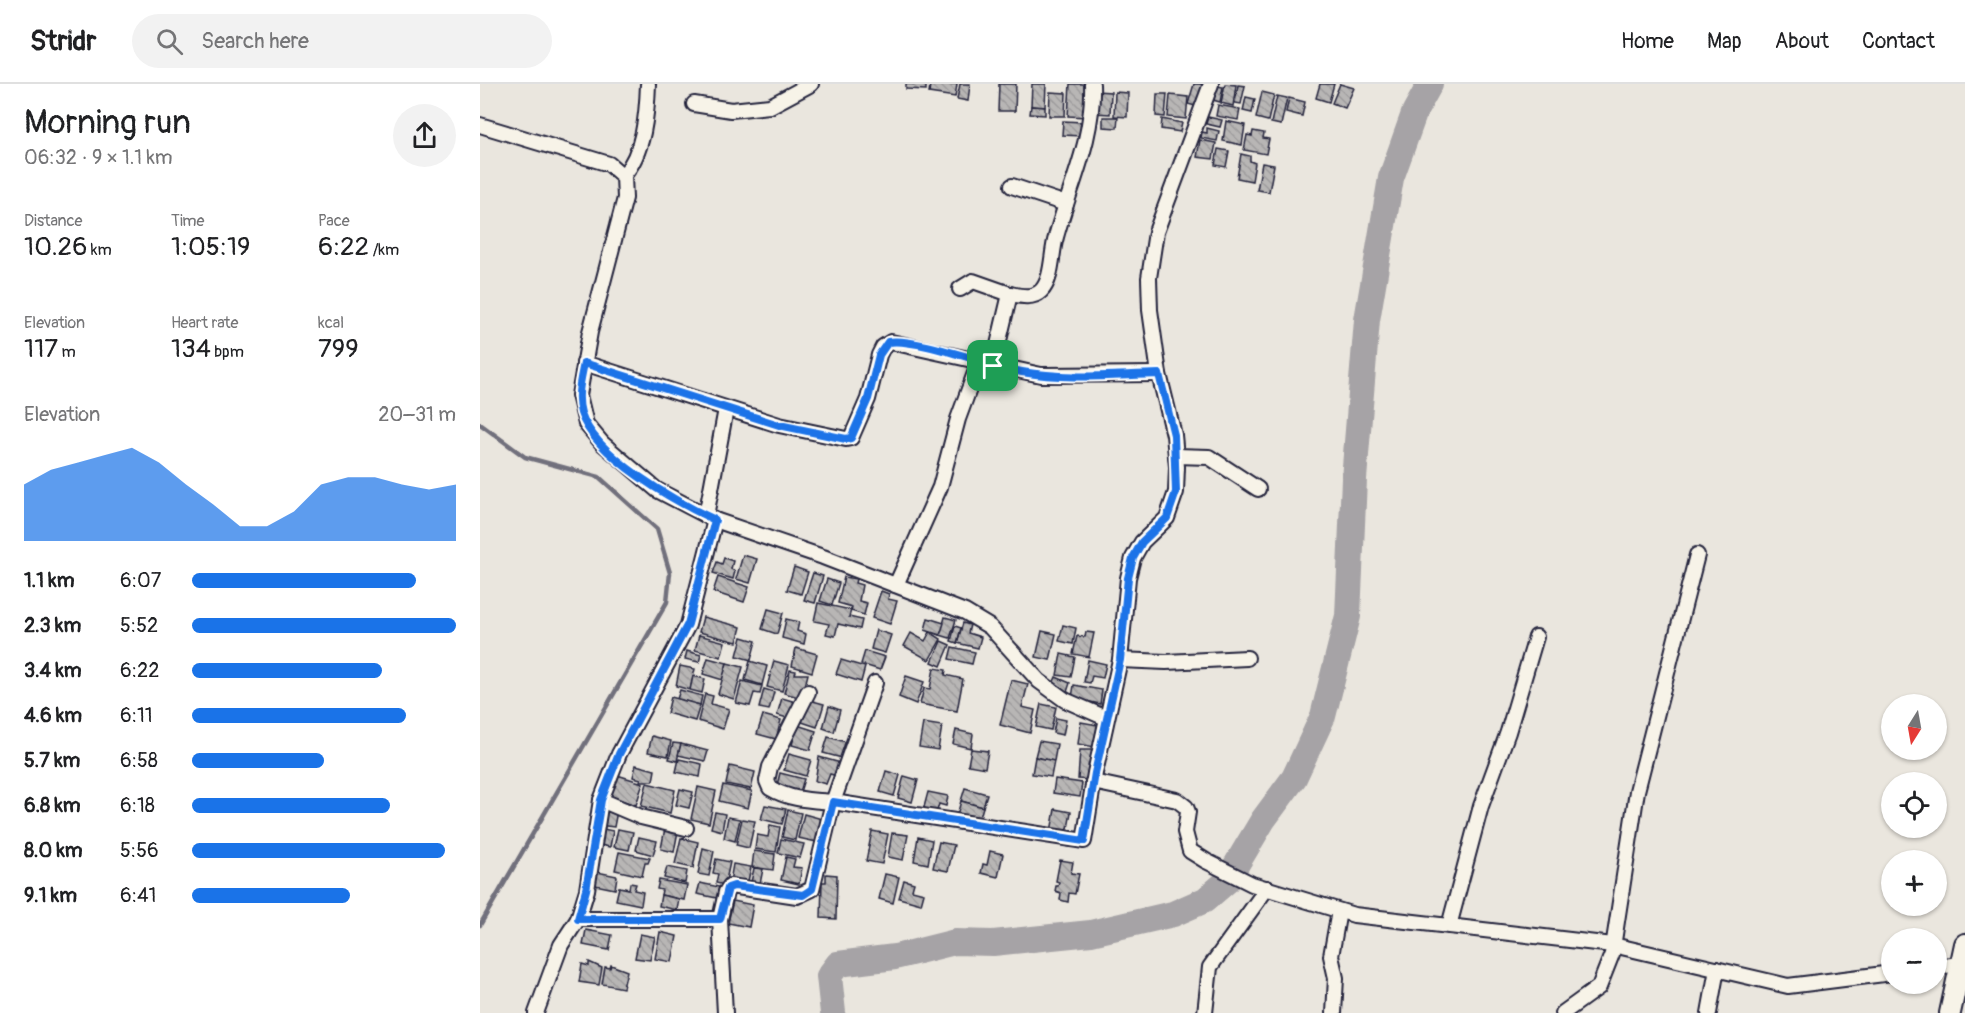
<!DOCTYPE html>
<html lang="en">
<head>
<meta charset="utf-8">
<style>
	body { margin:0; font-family:Pangolin,sans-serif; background:#f2f2f2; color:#202124; height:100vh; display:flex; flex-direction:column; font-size:22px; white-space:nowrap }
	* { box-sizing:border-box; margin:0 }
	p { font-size:20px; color:#757577 }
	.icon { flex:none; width:33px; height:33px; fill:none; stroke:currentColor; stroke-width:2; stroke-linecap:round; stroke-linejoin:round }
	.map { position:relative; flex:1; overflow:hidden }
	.sheet { display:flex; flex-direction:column; background:#fff; width:480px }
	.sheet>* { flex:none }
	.needle { width:39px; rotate:191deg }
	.buttons { position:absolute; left:1401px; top:610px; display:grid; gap:12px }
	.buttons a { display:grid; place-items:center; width:66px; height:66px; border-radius:50%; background:#fff; box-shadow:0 2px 4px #0004; font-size:30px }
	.pin { position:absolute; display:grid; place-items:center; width:51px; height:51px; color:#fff; margin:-26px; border-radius:12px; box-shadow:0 3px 9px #0006 }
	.round { display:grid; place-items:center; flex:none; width:63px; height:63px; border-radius:32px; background:#f2f2f2 }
	.summary { display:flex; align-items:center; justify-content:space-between; height:102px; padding:0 24px }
	h1 { font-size:33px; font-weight:600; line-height:45px }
	.metrics { display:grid; grid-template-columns:repeat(3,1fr); gap:9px; height:102px; padding:6px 24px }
	.metrics div { display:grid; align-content:center }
	.metrics b { font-size:26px; font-weight:600 }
	.metrics small { font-size:16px; font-weight:400 }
	.metrics p { font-size:16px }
	.chart { height:168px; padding:12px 24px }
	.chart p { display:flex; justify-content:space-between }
	.chart svg { width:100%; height:108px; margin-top:6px; fill:#1a73e8; opacity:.7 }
	ul { padding:0 24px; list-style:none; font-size:20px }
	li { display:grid; grid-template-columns:96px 72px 1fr; align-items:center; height:45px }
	li i { height:15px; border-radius:8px; background:#1a73e8 }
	header { display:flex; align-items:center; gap:36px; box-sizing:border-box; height:84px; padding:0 30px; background:#fff; border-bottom:2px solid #e0e0e0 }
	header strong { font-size:28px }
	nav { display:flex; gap:33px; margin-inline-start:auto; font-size:21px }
	.search { width:420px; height:54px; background:#f2f2f2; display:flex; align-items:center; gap:15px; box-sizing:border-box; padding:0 21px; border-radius:33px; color:#757577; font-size:22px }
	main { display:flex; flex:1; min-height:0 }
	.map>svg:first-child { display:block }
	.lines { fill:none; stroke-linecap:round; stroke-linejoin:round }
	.stream { stroke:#716f7b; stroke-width:4.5 }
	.river { stroke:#a6a3a6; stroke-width:26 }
	.building { fill:url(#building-back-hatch); stroke:#22223b; stroke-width:1.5 }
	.street-casing { stroke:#22223b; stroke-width:18 }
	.secondary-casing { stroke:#22223b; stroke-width:24 }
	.street { stroke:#f7f3e8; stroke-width:14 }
	.secondary { stroke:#f7f3e8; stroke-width:20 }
	.route-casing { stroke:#fff; stroke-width:12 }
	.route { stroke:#1a73e8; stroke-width:8 }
</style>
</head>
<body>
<header>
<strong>Stridr</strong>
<div class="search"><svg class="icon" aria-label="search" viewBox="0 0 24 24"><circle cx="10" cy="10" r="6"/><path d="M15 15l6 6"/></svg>Search here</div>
<nav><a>Home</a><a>Map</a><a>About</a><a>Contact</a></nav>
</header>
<main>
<section class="sheet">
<div class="summary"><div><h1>Morning run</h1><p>06:32 · 9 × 1.1 km</p></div><a class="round"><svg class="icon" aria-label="share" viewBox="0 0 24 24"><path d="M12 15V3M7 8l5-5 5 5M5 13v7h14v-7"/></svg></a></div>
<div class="metrics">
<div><p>Distance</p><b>10.26<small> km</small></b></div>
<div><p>Time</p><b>1:05:19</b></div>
<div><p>Pace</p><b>6:22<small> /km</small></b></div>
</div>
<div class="metrics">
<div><p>Elevation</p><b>117<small> m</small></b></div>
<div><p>Heart rate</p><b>134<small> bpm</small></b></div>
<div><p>kcal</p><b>799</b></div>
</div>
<div class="chart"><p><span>Elevation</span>20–31 m</p>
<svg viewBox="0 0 160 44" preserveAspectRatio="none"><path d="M0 44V21L10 15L20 12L30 9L40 6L50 12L60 21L70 29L80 38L90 38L100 32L110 21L120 18L130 18L140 21L150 23L160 21V44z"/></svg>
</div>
<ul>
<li><b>1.1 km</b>6:07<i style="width:85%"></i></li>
<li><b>2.3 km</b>5:52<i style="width:100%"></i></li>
<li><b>3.4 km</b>6:22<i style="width:72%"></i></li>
<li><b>4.6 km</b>6:11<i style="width:81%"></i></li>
<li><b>5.7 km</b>6:58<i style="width:50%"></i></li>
<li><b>6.8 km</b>6:18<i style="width:75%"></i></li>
<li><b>8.0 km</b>5:56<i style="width:96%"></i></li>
<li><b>9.1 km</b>6:41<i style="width:60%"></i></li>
</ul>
</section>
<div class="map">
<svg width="1485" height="929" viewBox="0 0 1485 929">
	<defs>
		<pattern id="building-back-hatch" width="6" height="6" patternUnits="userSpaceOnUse" patternTransform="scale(1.5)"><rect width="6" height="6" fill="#b8b6b5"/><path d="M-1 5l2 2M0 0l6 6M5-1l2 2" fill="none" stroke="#9e9c9d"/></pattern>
	</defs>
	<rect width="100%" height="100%" fill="#eae6de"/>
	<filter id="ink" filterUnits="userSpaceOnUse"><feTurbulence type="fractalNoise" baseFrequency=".0167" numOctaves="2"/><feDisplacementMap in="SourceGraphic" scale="12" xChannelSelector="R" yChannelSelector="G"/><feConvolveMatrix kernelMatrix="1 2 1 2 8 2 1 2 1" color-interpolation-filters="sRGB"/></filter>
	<g filter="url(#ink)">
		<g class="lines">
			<!-- stream -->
			<polyline class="stream" points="0,340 45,373 119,393 177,445 190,489 187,518 0,841"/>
			<!-- river -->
			<polyline class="river" points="353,929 349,892 358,880 415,873 475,858 513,859 611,849 693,830 725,816 746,798 783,736 814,694 843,632 868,532 874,395 887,236 911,94 935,27 950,0"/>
		</g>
		<!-- building -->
		<g class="building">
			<polygon points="426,0 446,0 446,6 426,5"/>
			<polygon points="450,0 477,0 475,13 449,9"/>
			<polygon points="480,0 490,0 488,17 477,15"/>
			<polygon points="519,0 536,0 535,27 518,27"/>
			<polygon points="552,0 566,0 565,23 551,22"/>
			<polygon points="590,0 607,0 606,33 588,32"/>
			<polygon points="714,0 726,0 719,23 708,20"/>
			<polygon points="745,0 756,1 753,22 741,19"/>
			<polygon points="840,0 854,0 849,18 836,14"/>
			<polygon points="860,0 874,4 865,24 852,19"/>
			<polygon points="733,1 743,3 740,18 729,15"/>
			<polygon points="758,1 765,2 761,20 755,19"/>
			<polygon points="615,7 631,8 630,30 614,29"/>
			<polygon points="570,8 586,9 585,32 569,32"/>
			<polygon points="635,8 648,9 647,33 634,32"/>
			<polygon points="782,8 794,11 788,37 776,34"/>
			<polygon points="677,10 687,10 685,33 676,32"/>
			<polygon points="690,11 708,13 706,35 688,33"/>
			<polygon points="797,12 807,14 801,41 791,39"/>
			<polygon points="766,13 775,15 772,29 763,27"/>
			<polygon points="809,14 825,18 822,32 806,28"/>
			<polygon points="738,21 760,25 758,36 736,32"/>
			<polygon points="551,22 565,23 565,31 550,30"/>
			<polygon points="623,33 638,33 637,44 623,43"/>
			<polygon points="728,33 742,36 740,43 726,40"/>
			<polygon points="682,35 702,39 700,48 681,45"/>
			<polygon points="583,37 603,38 602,52 582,51"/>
			<polygon points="746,37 765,41 762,61 743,57"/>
			<polygon points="727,44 739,47 737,57 721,54 722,48 727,49"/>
			<polygon points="773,47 784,49 783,54 789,55 786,70 764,66 767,51 772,52"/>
			<polygon points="720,56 736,59 733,75 717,73"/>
			<polygon points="738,65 749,67 746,83 735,81"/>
			<polygon points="761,70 770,72 770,77 775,79 772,97 757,94"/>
			<polygon points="782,79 794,81 789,108 777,106"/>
			<polygon points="263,471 277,475 270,499 256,495"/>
			<polygon points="244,474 253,477 251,485 255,487 253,495 233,489 237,478 242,480"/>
			<polygon points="314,483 328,488 321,510 307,506"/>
			<polygon points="333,489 343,492 335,519 324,516"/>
			<polygon points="238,493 269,503 264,518 233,508"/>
			<polygon points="364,493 376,495 375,499 382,501 379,517 387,519 384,531 371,527 372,523 358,519"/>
			<polygon points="347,495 359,499 352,521 340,517"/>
			<polygon points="401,507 409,510 408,515 417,517 410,540 392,534"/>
			<polygon points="338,519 371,526 369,533 382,536 380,545 358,540 355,552 346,550 349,540 334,537"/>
			<polygon points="288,525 303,529 297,550 282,545"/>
			<polygon points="223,533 261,543 257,558 219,548"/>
			<polygon points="465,533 476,536 470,554 460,551"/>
			<polygon points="448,534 464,539 460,551 445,546"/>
			<polygon points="306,535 319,538 317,547 326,550 324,560 302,554"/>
			<polygon points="483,539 490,541 488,549 501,553 498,564 477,559"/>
			<polygon points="583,541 596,544 593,560 579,557"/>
			<polygon points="475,542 481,544 477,559 471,557"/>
			<polygon points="396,546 411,551 405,569 391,565"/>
			<polygon points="562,547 576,550 570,576 556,573"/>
			<polygon points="450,548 461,555 449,576 424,562 431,549 445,557"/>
			<polygon points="606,548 614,549 609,573 593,570 597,552 605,553"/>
			<polygon points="219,551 245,558 241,573 215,566"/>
			<polygon points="262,553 276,557 271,576 257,572"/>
			<polygon points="461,557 470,561 461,582 452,578"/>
			<polygon points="472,563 495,568 492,580 469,575"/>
			<polygon points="316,564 337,570 332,588 312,582"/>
			<polygon points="207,567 221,571 219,578 205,575"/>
			<polygon points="385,567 405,573 400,586 381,580"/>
			<polygon points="581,570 595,573 591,593 577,591"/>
			<polygon points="228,574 247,579 243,596 223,590"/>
			<polygon points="361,576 385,583 381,598 356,590"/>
			<polygon points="608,576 626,580 623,594 612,592 610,599 604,598"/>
			<polygon points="270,577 287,582 282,601 265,596"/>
			<polygon points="294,577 309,581 302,607 287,603"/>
			<polygon points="247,579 263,583 254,615 238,610"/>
			<polygon points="200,582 215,585 210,606 196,602"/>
			<polygon points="454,584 466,586 465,591 483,595 477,627 440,620 444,604 450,605"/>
			<polygon points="310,586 316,587 315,590 328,590 322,614 304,609"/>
			<polygon points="213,592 225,595 222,609 210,606"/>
			<polygon points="426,592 444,598 436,620 419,613"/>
			<polygon points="576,593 590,599 587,608 572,602"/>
			<polygon points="531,596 548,600 542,623 555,626 550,649 520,641"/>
			<polygon points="262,597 282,602 280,610 274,609 270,622 256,619"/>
			<polygon points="594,601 622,606 620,620 592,614"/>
			<polygon points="284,605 294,608 289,626 279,624"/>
			<polygon points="200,606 222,612 220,621 197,615"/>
			<polygon points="225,610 233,612 231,620 249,625 243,645 218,637"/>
			<polygon points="191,613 220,621 215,637 187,629"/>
			<polygon points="302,614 316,618 311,635 297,631"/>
			<polygon points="329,616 344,620 337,643 322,638"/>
			<polygon points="561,620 576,623 571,646 556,643"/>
			<polygon points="349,622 360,626 354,648 343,644"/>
			<polygon points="283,631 301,636 296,655 277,650"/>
			<polygon points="576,634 586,636 583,651 573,649"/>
			<polygon points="601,638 618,641 615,663 598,660"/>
			<polygon points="443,639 462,642 458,666 439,663"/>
			<polygon points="317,641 336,647 330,666 312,661"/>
			<polygon points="476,646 493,650 491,664 473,660"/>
			<polygon points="172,652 191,657 188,672 168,668"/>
			<polygon points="348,653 366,658 362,674 343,669"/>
			<polygon points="559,657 577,660 574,677 555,673"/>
			<polygon points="193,659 201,660 197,677 189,675"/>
			<polygon points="201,660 228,667 225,677 198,671"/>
			<polygon points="491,665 508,667 505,684 488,681"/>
			<polygon points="600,666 612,666 610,696 598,695"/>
			<polygon points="309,670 331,676 326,692 304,686"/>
			<polygon points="339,673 361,679 357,692 350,690 346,700 335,697"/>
			<polygon points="555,673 574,677 571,693 552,690"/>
			<polygon points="199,675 222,680 220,693 196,688"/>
			<polygon points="156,681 175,686 173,697 160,697 161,695 153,693"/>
			<polygon points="250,682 275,688 271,705 246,700"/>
			<polygon points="406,687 420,691 414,712 400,708"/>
			<polygon points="300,689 324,695 320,708 310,705 309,711 303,709 305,704 297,701"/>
			<polygon points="134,690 163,699 156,721 128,712"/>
			<polygon points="424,692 438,696 432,718 418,714"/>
			<polygon points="575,695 602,699 600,713 573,709"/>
			<polygon points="167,699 195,706 190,729 161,722"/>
			<polygon points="243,701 272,707 268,724 239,717"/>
			<polygon points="218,703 236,707 229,739 211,735"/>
			<polygon points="485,704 507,710 503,723 481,717"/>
			<polygon points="200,705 213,708 209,724 196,721"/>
			<polygon points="448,708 468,712 466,722 459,720 456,730 443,727"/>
			<polygon points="481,717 503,723 499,737 477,731"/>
			<polygon points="285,721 306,725 302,740 281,735"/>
			<polygon points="121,724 137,727 134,743 118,741"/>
			<polygon points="575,725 591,728 587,750 571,748"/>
			<polygon points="308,726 321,729 315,756 302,753"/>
			<polygon points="235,728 245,730 242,747 231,744"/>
			<polygon points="324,730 342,735 337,758 318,754"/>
			<polygon points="248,733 260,735 255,757 244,754"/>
			<polygon points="262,735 275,737 269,764 256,761"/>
			<polygon points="290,741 300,743 296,768 275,765 277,751 288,753"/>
			<polygon points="118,744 133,747 130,763 115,760"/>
			<polygon points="185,744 198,747 194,768 181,765"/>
			<polygon points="138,745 153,748 149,766 134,763"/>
			<polygon points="392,747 408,750 402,780 386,777"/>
			<polygon points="412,749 428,751 423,776 408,773"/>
			<polygon points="159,753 177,757 173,771 156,766"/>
			<polygon points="438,753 452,756 448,780 434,777"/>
			<polygon points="201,754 218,758 213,784 195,780"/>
			<polygon points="301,755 324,760 320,774 298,769"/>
			<polygon points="459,758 474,761 468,787 453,784"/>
			<polygon points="223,764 234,767 229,792 218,790"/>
			<polygon points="274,767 295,770 293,786 272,783"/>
			<polygon points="510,767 523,770 518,793 501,789 503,780 507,781"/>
			<polygon points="139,768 170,774 168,779 165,779 162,792 135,786"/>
			<polygon points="306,773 315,775 313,783 322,784 319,800 301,796"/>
			<polygon points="236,775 250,778 245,801 236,799 238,790 233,789"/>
			<polygon points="580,776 593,778 591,789 599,790 595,810 589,809 588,818 580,816 581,809 575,807 576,802 578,802 579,798 576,797"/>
			<polygon points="253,780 271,783 267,802 250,798"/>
			<polygon points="187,783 207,787 205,799 184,794"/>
			<polygon points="274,784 283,785 279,805 270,803"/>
			<polygon points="117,788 137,792 135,805 115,801"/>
			<polygon points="346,790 357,791 356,835 341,834 342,798 346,798"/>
			<polygon points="405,790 419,793 413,819 399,815"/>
			<polygon points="179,796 207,801 204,816 181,811 182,806 177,805"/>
			<polygon points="424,796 434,799 432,806 444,809 441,820 419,814"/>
			<polygon points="150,799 156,800 154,806 163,808 161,821 136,816 139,803 149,805"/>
			<polygon points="220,799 239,803 237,814 217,810"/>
			<polygon points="181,811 199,815 197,826 179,822"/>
			<polygon points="253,817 273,821 269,843 248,839"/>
			<polygon points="106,846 132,851 129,866 103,861"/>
			<polygon points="180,848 197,852 192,878 175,875"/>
			<polygon points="160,850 175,853 170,876 155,874"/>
			<polygon points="109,878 122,884 119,901 99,898 102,880 109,882"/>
			<polygon points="131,881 147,887 143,904 122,900 125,883 130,884"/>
		</g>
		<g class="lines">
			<!-- street casing -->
			<g class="street-casing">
				<g id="street">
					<polyline points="214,20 251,26 290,22 331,0"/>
					<polyline points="0,41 129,80 144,93 145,114 110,248 99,311 106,340 122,359 177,406 235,436 343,473 485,528 510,543 559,597 585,616 626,634"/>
					<path d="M143 92C164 68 167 30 168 0"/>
					<polyline points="532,102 586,120"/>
					<polyline points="480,205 493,197 530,210"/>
					<polyline points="104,279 299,341 366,355 371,354 388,315 399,271 403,263 411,258 561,291 679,290"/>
					<path d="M513 282 530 210C540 212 553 215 561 207 573 195 571 169 576 153 590 101 614 55 612 0"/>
					<polyline points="696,372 729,373 778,405"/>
					<polyline points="226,432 246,325"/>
					<polyline points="416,501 460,403 478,335 499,278"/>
					<polyline points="640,576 686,578 767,574"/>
					<path d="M328 608 290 683 287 697 290 704C310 716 330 716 353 718L604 757 615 689 640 576 648 494 653 474 662 458 687 434 696 408 697 383 694 351 679 290 670 226 669 194 676 148 731 0"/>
					<polyline points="613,698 697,716 706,723 708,728 705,748 710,767 726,777 772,800 874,831 1133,861 1308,902 1412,889"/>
					<polyline points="121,716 161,733 206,744"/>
					<polyline points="98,835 240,835 245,929"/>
					<polyline points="240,835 246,808 250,802 317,812 332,805 353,718 395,599"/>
					<polyline points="969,842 1001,722 1028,648 1056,553"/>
					<polyline points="1456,883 1480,880"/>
					<polyline points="56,929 81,861 98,835 107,806 121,716 139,670 208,541 235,436"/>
					<polyline points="725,929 730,883 787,804"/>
					<polyline points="854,929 856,894 851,872 859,827"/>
					<polyline points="1083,929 1119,903 1132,870 1157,707 1217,471"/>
					<polyline points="1229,929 1237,885"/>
				</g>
			</g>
			<!-- secondary casing -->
			<g class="secondary-casing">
				<polyline id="secondary" points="1470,929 1485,860"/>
			</g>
			<!-- street -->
			<use href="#street" class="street"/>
			<!-- secondary -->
			<use href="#secondary" class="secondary"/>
		</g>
	</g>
	<g class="lines" filter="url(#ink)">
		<!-- route casing -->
		<g class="route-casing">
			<path id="route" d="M408 258C436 253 510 282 542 288 587 296 634 291 679 290L694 351 696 408 687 434 662 458 653 474 648 494 640 576 615 689 604 757 353 718 332 805 323 811 254 802 248 804 240 835H98L106 806 121 716 139 670 208 540 235 436C196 418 115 373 101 329 96 312 101 295 104 279L299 341 366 355 371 354 388 315 399 271Z"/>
		</g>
		<!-- route -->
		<use href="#route" class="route"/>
	</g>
</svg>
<div class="buttons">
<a><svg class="needle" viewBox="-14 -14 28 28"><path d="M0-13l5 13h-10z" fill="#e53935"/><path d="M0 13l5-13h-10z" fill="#757577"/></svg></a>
<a><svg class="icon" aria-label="locate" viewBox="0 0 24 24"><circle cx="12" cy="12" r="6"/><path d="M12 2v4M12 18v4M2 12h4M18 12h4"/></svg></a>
<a>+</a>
<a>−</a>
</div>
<div class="pin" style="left:513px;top:282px;background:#1e9e55"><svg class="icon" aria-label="arrive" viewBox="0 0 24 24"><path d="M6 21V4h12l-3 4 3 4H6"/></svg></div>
</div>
</main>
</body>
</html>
